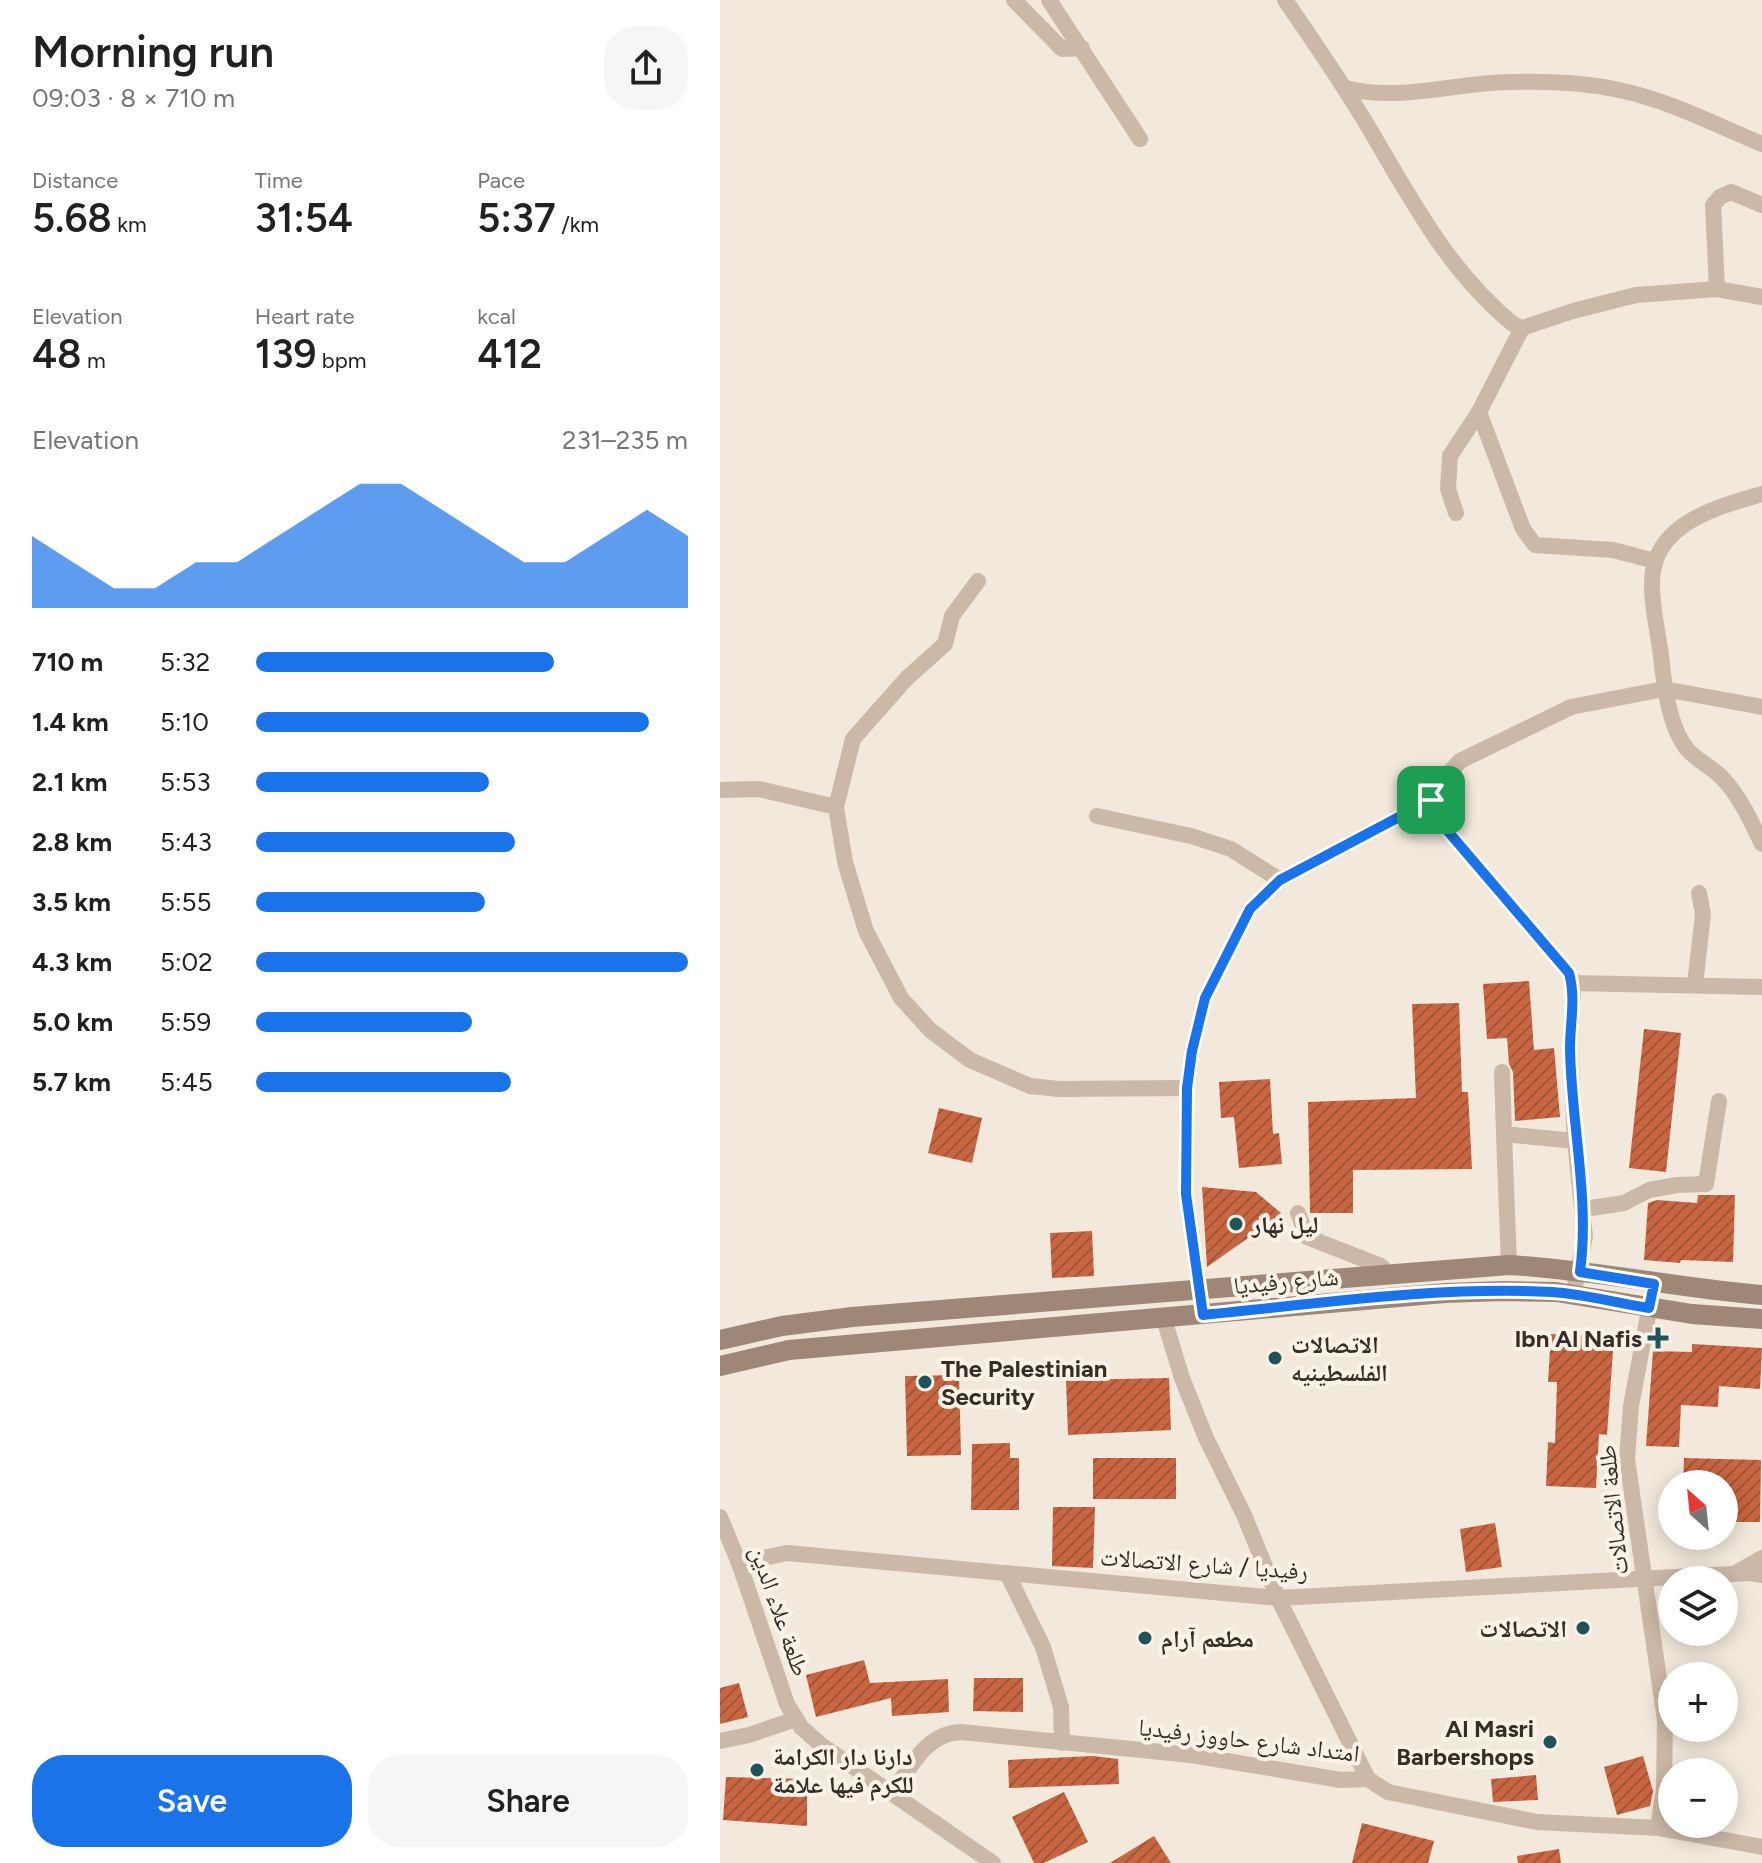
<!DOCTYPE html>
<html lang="en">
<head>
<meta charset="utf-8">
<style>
	body { margin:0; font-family:Figtree,"Noto Naskh Arabic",sans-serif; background:#f6f6f6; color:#202124; height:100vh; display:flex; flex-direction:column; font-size:30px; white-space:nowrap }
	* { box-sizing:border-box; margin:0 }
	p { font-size:26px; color:#757577 }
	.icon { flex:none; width:44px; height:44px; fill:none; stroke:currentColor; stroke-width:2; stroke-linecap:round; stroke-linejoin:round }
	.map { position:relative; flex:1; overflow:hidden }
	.details { display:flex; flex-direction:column; background:#fff; width:720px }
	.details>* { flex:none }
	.needle { width:52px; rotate:333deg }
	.buttons { position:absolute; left:938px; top:1470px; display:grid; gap:16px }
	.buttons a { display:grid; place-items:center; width:80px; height:80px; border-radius:50%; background:#fff; box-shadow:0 4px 20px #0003; font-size:40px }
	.pin { position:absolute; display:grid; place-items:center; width:68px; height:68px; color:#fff; margin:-34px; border-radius:16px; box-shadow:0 4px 12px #0006 }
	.round { display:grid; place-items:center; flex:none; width:84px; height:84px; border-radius:32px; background:#f6f6f6 }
	.headline { display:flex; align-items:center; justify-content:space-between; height:136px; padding:0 32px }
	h1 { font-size:44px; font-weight:600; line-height:60px }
	.figures { display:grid; grid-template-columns:repeat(3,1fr); gap:12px; height:136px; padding:8px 32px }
	.figures div { display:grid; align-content:center }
	.figures b { font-size:40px; font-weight:600 }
	.figures small { font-size:22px; font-weight:400 }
	.figures p { font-size:22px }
	.chart { height:224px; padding:16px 32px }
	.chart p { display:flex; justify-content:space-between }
	.chart svg { width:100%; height:144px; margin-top:8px; fill:#1a73e8; opacity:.7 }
	.primary-button { display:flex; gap:16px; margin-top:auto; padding:16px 32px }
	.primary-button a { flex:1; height:92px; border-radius:32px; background:#1a73e8; color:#fff; font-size:32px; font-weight:600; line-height:92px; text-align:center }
	.primary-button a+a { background:#f6f6f6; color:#202124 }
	ul { padding:0 32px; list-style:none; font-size:26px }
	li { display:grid; grid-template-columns:128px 96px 1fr; align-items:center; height:60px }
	li i { height:20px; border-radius:10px; background:#1a73e8 }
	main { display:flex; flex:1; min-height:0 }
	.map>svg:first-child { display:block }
	.building { fill:url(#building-hatch) }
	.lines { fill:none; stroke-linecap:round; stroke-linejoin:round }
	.street { stroke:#cbb8a6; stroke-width:16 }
	.secondary { stroke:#9f8778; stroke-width:20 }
	.route-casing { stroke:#fff; stroke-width:16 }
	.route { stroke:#1a73e8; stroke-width:10 }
	.poi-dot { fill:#1c545a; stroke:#faf2e7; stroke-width:3 }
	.labels { text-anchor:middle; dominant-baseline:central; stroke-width:8; stroke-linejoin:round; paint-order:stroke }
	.poi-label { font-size:24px; font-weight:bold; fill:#372d27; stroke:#faf2e7; text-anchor:start }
	.street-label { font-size:24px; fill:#372d27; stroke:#faf2e7 }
</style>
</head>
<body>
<main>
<section class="details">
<div class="headline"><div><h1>Morning run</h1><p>09:03 · 8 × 710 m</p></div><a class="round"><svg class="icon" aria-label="share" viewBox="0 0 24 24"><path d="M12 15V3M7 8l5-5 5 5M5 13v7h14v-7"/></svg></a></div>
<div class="figures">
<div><p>Distance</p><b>5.68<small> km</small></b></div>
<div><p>Time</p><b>31:54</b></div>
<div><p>Pace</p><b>5:37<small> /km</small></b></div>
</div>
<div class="figures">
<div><p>Elevation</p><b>48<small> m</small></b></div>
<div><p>Heart rate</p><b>139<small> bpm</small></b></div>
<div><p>kcal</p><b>412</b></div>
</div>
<div class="chart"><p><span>Elevation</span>231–235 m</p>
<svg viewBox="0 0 160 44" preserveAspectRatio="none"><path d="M0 44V22L10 30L20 38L30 38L40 30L50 30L60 22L70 14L80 6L90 6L100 14L110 22L120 30L130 30L140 22L150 14L160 22V44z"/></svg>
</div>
<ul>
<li><b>710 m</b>5:32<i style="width:69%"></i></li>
<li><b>1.4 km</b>5:10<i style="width:91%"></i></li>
<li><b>2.1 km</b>5:53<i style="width:54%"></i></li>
<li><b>2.8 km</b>5:43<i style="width:60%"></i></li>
<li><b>3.5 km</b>5:55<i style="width:53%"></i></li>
<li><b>4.3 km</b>5:02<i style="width:100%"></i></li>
<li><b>5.0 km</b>5:59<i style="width:50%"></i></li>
<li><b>5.7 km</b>5:45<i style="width:59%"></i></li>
</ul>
<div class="primary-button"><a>Save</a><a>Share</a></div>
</section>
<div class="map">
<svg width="1042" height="1863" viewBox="0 0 1042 1863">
	<defs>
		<pattern id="building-hatch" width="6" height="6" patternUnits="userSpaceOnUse" patternTransform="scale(2)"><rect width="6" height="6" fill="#c96642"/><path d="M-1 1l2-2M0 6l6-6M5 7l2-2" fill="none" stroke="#a45437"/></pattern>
	</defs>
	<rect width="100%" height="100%" fill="#f2e8db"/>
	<!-- building -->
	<g class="building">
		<polygon points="809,981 814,1050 834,1048 840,1117 795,1121 793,1072 789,1064 787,1038 767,1039 763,984"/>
		<polygon points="739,1003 742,1092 748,1092 752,1169 633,1170 633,1213 590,1213 588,1102 696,1098 692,1004"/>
		<polygon points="924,1029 961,1033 946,1172 909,1168"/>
		<polygon points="550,1079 553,1134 559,1133 562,1164 519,1168 514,1117 501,1118 499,1082"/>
		<polygon points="219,1108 262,1118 252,1163 208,1153"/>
		<polygon points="482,1187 536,1192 562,1214 487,1267"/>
		<polygon points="978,1195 1015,1195 1013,1262 961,1260 960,1263 924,1260 928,1203 937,1200 977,1203"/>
		<polygon points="372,1231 374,1276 332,1278 330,1233"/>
		<polygon points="831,1334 894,1337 887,1435 879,1434 876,1488 826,1486 828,1442 835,1443 837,1382 828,1382"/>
		<polygon points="972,1344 1042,1348 1040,1389 999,1386 998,1407 961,1405 959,1447 926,1446 933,1351 972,1352"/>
		<polygon points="239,1375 241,1455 187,1456 185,1376"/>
		<polygon points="449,1378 451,1430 348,1435 346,1380"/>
		<polygon points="290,1443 290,1458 299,1458 299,1510 251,1510 252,1444"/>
		<rect x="373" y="1458" width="83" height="41"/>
		<polygon points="964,1458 1041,1460 1040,1522 1006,1522 1006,1484 963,1484"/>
		<polygon points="333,1507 375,1507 373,1568 332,1566"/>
		<polygon points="775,1523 782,1567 746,1572 740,1529"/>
		<polygon points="144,1660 150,1683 228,1679 229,1712 172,1716 171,1698 96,1717 86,1675"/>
		<polygon points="254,1678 303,1678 303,1712 253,1711"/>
		<polygon points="19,1683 28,1717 0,1724 0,1688"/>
		<polygon points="373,1756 398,1759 399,1784 289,1788 288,1760"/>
		<polygon points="923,1756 933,1791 930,1806 897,1815 884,1767"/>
		<polygon points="816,1775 818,1800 773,1802 771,1779"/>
		<polygon points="6,1777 87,1779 87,1826 3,1820"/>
		<polygon points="344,1792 368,1842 324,1863 314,1863 292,1817"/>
		<polygon points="642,1823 714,1841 708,1863 632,1863"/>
		<polygon points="434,1836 451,1863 390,1863"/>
		<polygon points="839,1849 841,1863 798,1863 797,1856"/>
	</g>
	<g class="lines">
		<!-- street -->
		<g class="street">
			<polyline points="294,0 342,49 362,48"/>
			<polyline points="329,0 420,139"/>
			<path d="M565 0C594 42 623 84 649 128 691 199 728 271 793 324L802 328 853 311 916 295 997 289 1042 297"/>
			<path d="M625 88C680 102 733 83 789 82 825 81 863 82 899 90 948 100 996 125 1042 144"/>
			<polyline points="997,289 993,205 1000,197 1011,192 1042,205"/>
			<polyline points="759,412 803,529 815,545 893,550 935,561"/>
			<path d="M1042 494C1001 506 941 521 933 571 929 595 938 631 941 656 944 684 949 727 967 749 978 762 995 768 1005 781 1021 799 1032 823 1042 844"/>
			<polyline points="736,513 728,489 730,456 759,412 802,328"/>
			<polyline points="258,581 232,616 225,644 186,679 133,739 116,807 125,862 146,931 181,998 210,1030 250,1060 310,1086 339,1089 467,1088"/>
			<polyline points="0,790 39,789 116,807"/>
			<polyline points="377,816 471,836 511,849 560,880"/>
			<polyline points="852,983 1042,987"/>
			<polyline points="975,985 983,914 979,893"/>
			<polyline points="782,1072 784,1134"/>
			<polyline points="864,1209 904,1203 929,1190 957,1185 986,1184 999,1101"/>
			<polyline points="578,1213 587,1237 661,1266 667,1273"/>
			<polyline points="789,1265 784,1134 855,1141"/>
			<polyline points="934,1284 911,1406 907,1459 945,1720 944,1789 938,1828"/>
			<polyline points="853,1295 865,1237 855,1141 850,1047 853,992 849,973 726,829 711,800 715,788 740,761 851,707 944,689 1042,707"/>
			<polyline points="483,1315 466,1194 467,1088 472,1051 485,998 530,909 560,880 711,800"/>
			<polyline points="444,1319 462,1378 486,1438 524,1515 558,1598 648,1779"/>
			<polyline points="0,1517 19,1563 67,1704 81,1727 100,1744 273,1863"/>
			<polyline points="19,1563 67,1553 558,1598 1030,1573 1042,1575"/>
			<polyline points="287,1573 323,1647 341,1707 342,1743"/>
			<polyline points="1016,1573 1042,1558"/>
			<polyline points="0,1741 29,1735 76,1719"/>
			<path d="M173 1792C191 1767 206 1733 241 1732L471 1755 621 1780 648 1779 668 1792 817 1822 938 1828 1042 1847"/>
		</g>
		<!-- secondary -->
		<g class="secondary">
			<path d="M0 1340 62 1326 132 1317 789 1265C874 1270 957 1288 1042 1295"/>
			<polyline points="0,1366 69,1350 725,1293 783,1291 836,1292 972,1314 1042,1319"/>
		</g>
	</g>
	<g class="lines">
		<!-- route casing -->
		<g class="route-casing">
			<path id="route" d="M711 800 726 829 849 973C856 998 850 1023 850 1048 851 1122 870 1199 860 1272L934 1284 929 1308C897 1303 864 1294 832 1292 716 1286 598 1304 483 1315L466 1194 467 1088 472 1051 485 998 530 909 560 880Z"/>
		</g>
		<!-- route -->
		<use href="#route" class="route"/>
	</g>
	<!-- markers -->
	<g class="poi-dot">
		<circle cx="516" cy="1224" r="8"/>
		<path d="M934 1326h8v8h8v8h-8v8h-8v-8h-8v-8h8z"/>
		<circle cx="555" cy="1358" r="8"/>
		<circle cx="205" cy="1382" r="8"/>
		<circle cx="863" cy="1628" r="8"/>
		<circle cx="425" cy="1638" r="8"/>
		<circle cx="830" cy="1742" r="8"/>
		<circle cx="37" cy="1770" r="8"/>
	</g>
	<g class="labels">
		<!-- poi labels -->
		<g class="poi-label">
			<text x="532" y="1224">ليل نهار</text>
			<text x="922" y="1338" text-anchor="end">Ibn Al Nafis</text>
			<text x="571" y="1344">الاتصالات<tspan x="571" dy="28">الفلسطينيه</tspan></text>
			<text x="221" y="1368">The Palestinian<tspan x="221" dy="28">Security</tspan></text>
			<text x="847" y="1628" text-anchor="end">الاتصالات</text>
			<text x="441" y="1638">مطعم آرام</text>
			<text x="814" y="1728" text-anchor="end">Al Masri<tspan x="814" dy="28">Barbershops</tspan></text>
			<text x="53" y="1756">دارنا دار الكرامة<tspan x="53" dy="28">للكرم فيها علامة</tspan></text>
		</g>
		<!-- street labels -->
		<g class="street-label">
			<text transform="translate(566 1281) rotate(-5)">شارع رفيديا</text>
			<text transform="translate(893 1510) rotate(-96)">طلعة الاتصالات</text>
			<text transform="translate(484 1564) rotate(4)">رفيديا / شارع الاتصالات</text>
			<text transform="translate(60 1611) rotate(71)">طلعة علاء الدين</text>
			<text transform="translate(529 1740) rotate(7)">امتداد شارع حاووز رفيديا</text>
		</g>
	</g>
</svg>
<div class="buttons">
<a><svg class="needle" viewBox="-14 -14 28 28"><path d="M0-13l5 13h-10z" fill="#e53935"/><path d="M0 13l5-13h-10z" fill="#757577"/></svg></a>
<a><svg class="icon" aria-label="layers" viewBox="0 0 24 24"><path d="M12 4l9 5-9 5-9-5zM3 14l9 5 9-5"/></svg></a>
<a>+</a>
<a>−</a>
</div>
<div class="pin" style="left:711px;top:800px;background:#1e9e55"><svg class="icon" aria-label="arrive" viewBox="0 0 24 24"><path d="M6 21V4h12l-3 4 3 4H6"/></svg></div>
</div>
</main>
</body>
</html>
